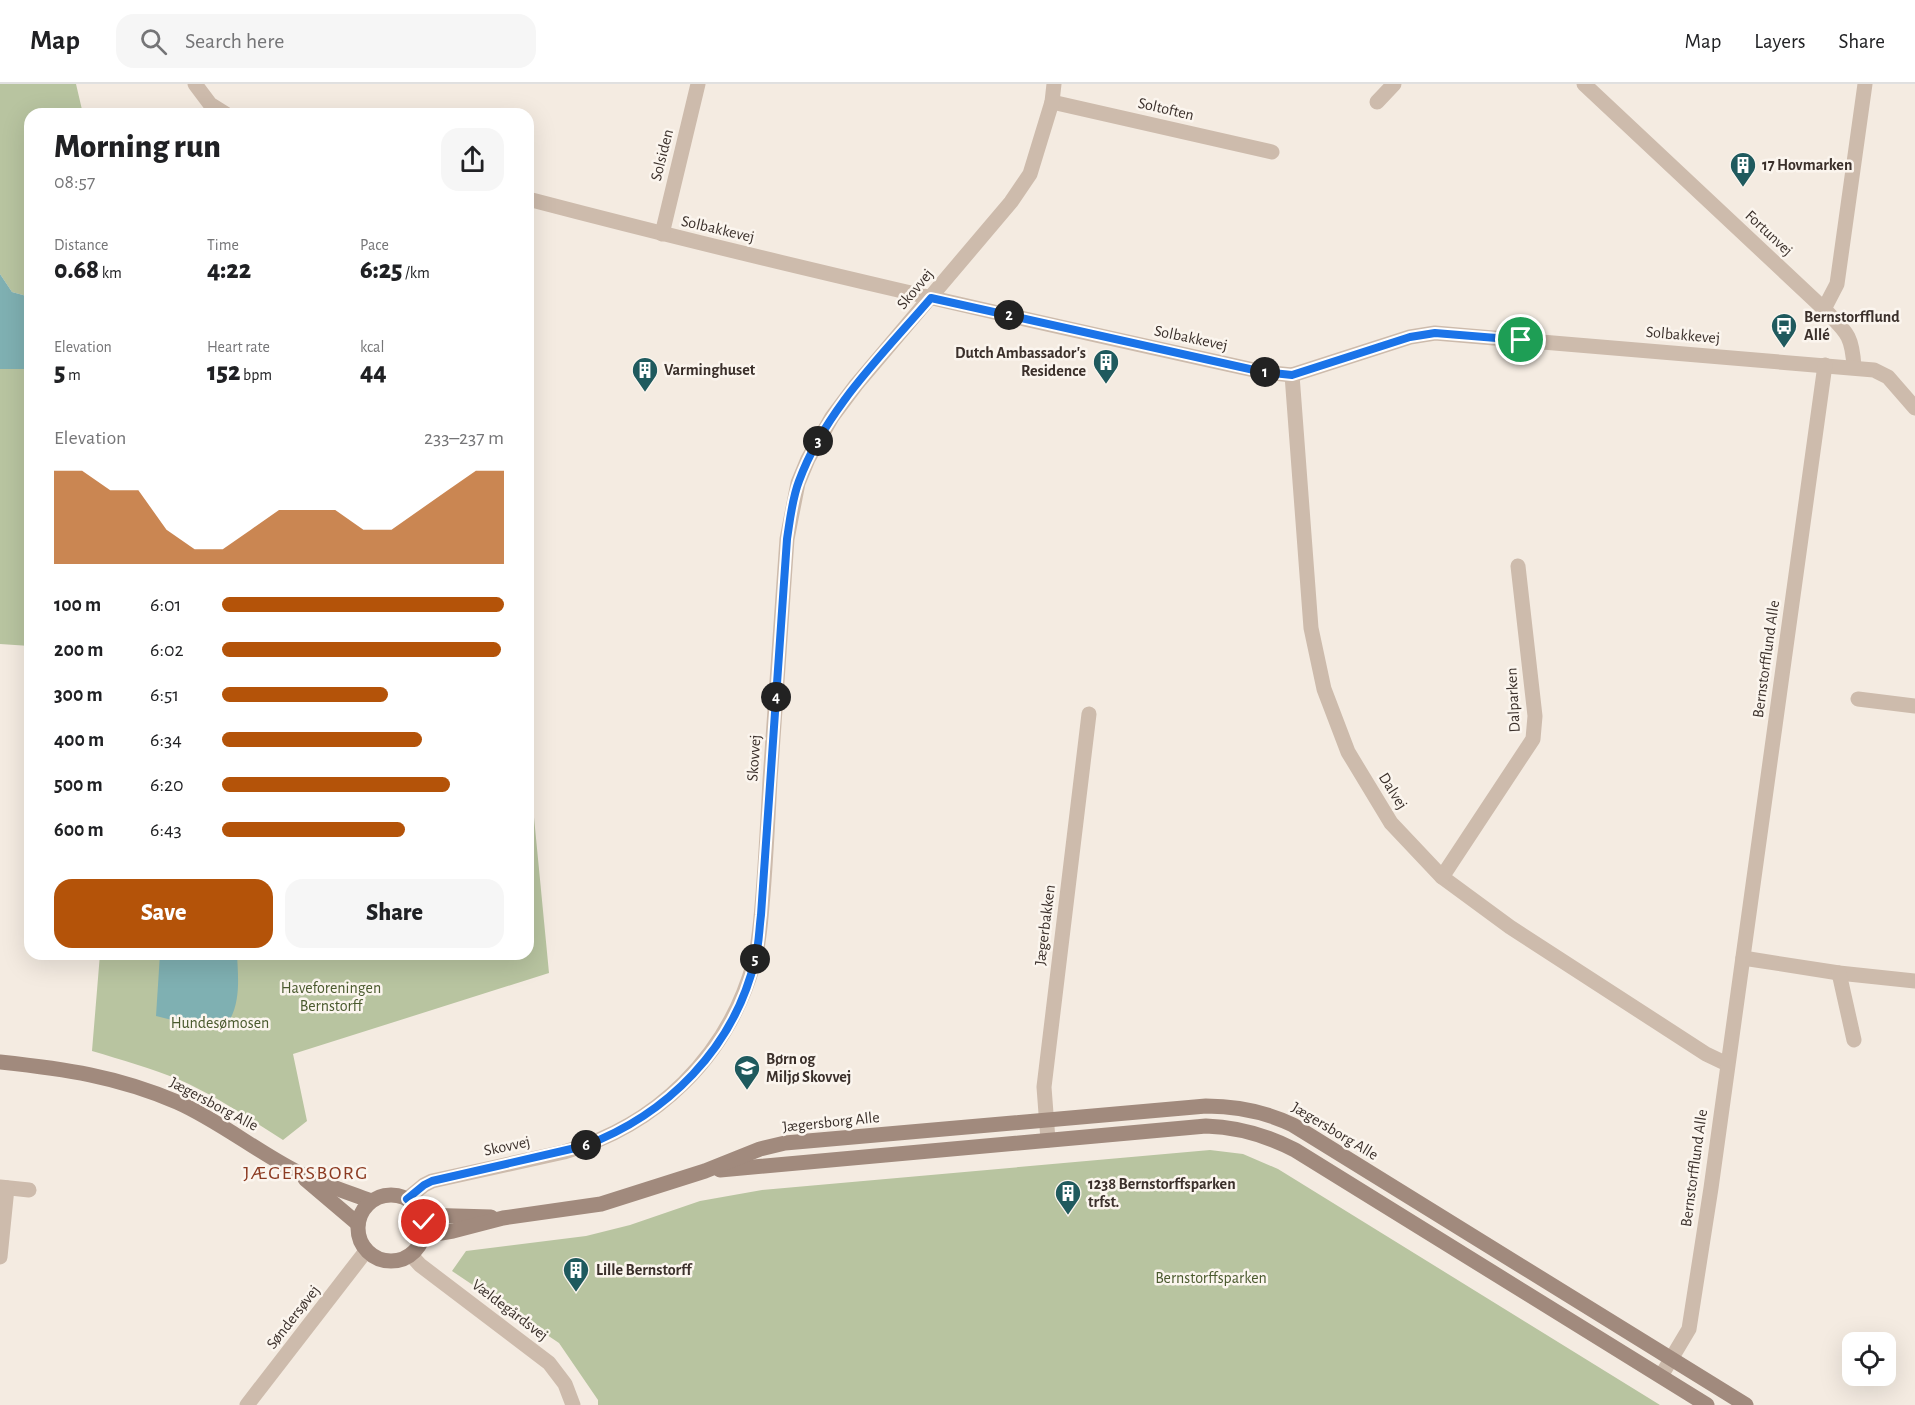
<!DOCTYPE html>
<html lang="en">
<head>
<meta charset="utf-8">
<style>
	body { margin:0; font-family:"Alegreya Sans",sans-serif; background:#f6f6f6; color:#202124; height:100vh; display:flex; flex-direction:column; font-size:22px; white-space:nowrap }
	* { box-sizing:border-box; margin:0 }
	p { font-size:20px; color:#757577 }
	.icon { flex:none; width:33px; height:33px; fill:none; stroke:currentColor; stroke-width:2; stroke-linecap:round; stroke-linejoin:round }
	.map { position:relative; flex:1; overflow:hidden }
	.sheet { position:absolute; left:24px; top:24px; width:510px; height:852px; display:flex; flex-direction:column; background:#fff; border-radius:18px; box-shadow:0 6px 24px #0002 }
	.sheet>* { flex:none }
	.buttons { position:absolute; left:1842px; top:1248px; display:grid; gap:12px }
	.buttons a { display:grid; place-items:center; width:54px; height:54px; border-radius:12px; background:#fff; box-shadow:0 6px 24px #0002; font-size:30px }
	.pin { position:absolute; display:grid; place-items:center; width:51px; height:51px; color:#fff; margin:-26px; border:3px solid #fff; border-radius:50%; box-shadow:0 2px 6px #0007 }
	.km { position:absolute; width:30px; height:30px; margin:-15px; border-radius:50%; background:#222; color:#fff; font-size:16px; line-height:30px; text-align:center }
	.round { display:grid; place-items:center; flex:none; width:63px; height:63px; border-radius:18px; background:#f6f6f6 }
	.overview { display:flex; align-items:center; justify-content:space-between; height:102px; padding:0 30px }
	h1 { font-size:33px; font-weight:800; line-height:45px }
	.figures { display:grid; grid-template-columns:repeat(3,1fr); gap:9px; height:102px; padding:6px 30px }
	.figures div { display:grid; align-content:center }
	.figures b { font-size:26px; font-weight:800 }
	.figures small { font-size:16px; font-weight:400 }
	.figures p { font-size:16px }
	.chart { height:168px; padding:12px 30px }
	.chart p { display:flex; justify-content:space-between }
	.chart svg { width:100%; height:108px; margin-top:6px; fill:#b45309; opacity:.7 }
	.button { display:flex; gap:12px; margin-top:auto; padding:12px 30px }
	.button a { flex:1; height:69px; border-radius:18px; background:#b45309; color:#fff; font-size:24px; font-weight:800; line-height:69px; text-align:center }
	.button a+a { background:#f6f6f6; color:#202124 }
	ul { padding:0 30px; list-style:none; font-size:20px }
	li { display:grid; grid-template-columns:96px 72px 1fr; align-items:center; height:45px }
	li i { height:15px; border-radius:8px; background:#b45309 }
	header { display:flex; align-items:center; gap:36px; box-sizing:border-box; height:84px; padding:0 30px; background:#fff; border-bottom:2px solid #e0e0e0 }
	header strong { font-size:28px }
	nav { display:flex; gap:33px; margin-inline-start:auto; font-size:21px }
	.search { width:420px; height:54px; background:#f6f6f6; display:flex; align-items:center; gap:15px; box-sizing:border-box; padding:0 21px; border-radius:18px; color:#757577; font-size:22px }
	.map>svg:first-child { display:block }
	.green { fill:#b8c4a0 }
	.water { fill:#7fb0b2 }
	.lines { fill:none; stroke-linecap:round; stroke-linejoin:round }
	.street { stroke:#cdbbac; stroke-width:15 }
	.secondary { stroke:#a18a7d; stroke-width:15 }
	.route-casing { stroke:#fff; stroke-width:12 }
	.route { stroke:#1a73e8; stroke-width:8 }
	.labels { text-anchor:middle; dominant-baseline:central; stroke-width:5; stroke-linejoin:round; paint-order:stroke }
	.street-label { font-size:16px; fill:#3b302b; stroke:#fbf5ee }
	.poi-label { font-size:16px; font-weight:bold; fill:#3b302b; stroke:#fbf5ee; text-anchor:start }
	.park-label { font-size:16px; fill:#4a5a2e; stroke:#fbf5ee }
	.quarter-label { font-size:20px; letter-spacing:1.5px; fill:#8c3b22; stroke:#fbf5ee }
</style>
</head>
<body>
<header>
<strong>Map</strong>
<div class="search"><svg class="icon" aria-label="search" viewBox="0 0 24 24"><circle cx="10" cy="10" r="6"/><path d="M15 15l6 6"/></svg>Search here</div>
<nav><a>Map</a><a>Layers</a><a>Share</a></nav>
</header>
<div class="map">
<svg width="1915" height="1321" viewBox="0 0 1915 1321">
	<rect width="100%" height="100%" fill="#f4ebe1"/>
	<!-- green -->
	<g class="green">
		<polygon points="0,0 76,0 83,30 30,30 30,213 12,208 0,190"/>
		<polygon points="30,267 30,562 0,560 0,285 29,285"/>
		<path d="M528 671 549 889 293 970 307 1037 283 1056C250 1035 216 1012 180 996 151 984 122 976 92 967L100 870H528Z"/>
		<polygon points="1210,1066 1243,1070 1278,1085 1660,1321 598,1321 598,1316 559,1259 452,1187 466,1167 586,1152 630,1141 700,1117 762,1106"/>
	</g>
	<!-- water -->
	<g class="water">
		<polygon points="0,190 12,208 30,213 29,285 0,285"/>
		<path d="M160 870H237C238 892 241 917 229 937H176L156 932Z"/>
	</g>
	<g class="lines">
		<!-- street -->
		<g class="street">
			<polyline points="195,0 210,20 226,30"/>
			<path d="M1584 0 1824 225C1846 248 1852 250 1854 283"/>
			<polyline points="1052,18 1272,68"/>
			<polyline points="1377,18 1394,0"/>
			<path d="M528 115C772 179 1017 234 1263 288L1292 291 1410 253 1435 249 1874 286 1888 293 1915 324"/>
			<polyline points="662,150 698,0"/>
			<polyline points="1824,225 1837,200 1865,0"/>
			<polyline points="1292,291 1311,544 1324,605 1348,668 1391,739 1442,793 1510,843 1706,970 1727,980"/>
			<polyline points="1858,615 1915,622"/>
			<polyline points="1442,793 1533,655 1535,632 1518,482"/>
			<polyline points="1743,874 1839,889 1915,897"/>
			<polyline points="1839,889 1854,956"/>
			<polyline points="1048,1056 1044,1003 1089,630"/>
			<polyline points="0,1103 29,1106"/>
			<path d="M407 1115 424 1101 432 1097 564 1068C657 1042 728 972 754 878 760 856 761 832 763 810 766 772 768 734 770 696 776 616 781 536 787 455L798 399 808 375 832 333 856 301 1011 118 1030 90 1052 18 1054 0"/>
			<polyline points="411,1171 420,1181 549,1279 565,1300 573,1321"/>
			<polyline points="0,1173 7,1104"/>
			<polyline points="1661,1292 1689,1245 1711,1104 1825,281"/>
			<polyline points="247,1321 366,1167"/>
		</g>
		<!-- secondary -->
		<g class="secondary">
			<path d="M0 978C65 985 116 992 177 1018 220 1037 257 1068 299 1089 322 1100 347 1108 371 1117"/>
			<path d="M720 1086 1206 1042C1239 1043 1266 1051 1295 1066L1707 1321"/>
			<polyline points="305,1095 358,1140"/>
			<circle cx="391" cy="1144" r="33"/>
			<polyline points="421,1131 491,1133"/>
			<path d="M423 1152 453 1147 503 1134 601 1120 705 1087 760 1065 785 1059 1206 1022C1237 1022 1266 1028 1293 1041L1746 1321"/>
		</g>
	</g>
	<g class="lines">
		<!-- route casing -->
		<g class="route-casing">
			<path id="route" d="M424 1138 419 1126 407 1115 424 1101 432 1097 584 1062C667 1031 734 964 755 876 759 862 759 846 761 831L787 455C790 436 792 415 799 397 825 326 883 270 931 214L1263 288 1292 291 1410 253 1435 249 1521 256"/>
		</g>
		<!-- route -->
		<use href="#route" class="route"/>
	</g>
	<!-- icons -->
	<defs>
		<g id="building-pin" transform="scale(1.35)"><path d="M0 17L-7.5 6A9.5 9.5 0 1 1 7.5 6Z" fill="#1f5a5e" stroke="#fbf5ee"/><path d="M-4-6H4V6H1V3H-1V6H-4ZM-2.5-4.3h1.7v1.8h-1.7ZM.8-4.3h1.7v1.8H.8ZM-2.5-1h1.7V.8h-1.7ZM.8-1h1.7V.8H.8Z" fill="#fff"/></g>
		<g id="bus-pin" transform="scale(1.35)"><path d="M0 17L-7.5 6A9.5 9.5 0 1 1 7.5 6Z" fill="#1f5a5e" stroke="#fbf5ee"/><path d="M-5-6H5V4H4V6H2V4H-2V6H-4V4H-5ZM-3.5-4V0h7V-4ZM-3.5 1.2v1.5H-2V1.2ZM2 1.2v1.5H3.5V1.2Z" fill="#fff"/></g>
		<g id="school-pin" transform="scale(1.35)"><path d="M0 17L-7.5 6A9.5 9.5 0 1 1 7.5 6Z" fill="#1f5a5e" stroke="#fbf5ee"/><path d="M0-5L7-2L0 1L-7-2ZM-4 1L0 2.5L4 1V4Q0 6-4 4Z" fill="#fff"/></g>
	</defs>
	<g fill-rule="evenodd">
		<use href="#building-pin" x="1743" y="81"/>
		<use href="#bus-pin" x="1784" y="242"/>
		<use href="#building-pin" x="1106" y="278"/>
		<use href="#building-pin" x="645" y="286"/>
		<use href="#school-pin" x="747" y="984"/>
		<use href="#building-pin" x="1068" y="1109"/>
		<use href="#building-pin" x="576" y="1186"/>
	</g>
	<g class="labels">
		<!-- street labels -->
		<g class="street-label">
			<text transform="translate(1166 25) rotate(13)">Soltoften</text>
			<text transform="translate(662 71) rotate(-76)">Solsiden</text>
			<text transform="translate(718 145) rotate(13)">Solbakkevej</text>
			<text transform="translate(1769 149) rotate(43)">Fortunvej</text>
			<text transform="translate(915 205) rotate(-50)">Skovvej</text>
			<text transform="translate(1683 251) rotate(5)">Solbakkevej</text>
			<text transform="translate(1191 254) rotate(12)">Solbakkevej</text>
			<text transform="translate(1766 575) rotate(-82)">Bernstorfflund Alle</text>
			<text transform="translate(1513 616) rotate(-93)">Dalparken</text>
			<text transform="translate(754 674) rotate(-86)">Skovvej</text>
			<text transform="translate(1393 707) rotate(58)">Dalvej</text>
			<text transform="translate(1045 841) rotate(-83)">Jægerbakken</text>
			<text transform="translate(214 1020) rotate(28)">Jægersborg Alle</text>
			<text transform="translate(831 1038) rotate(-6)">Jægersborg Alle</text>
			<text transform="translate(1335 1047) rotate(31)">Jægersborg Alle</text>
			<text transform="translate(507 1062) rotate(-12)">Skovvej</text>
			<text transform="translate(1694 1084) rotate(-82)">Bernstorfflund Alle</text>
			<text transform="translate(510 1226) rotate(37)">Vældegårdsvej</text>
			<text transform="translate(293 1233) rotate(-52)">Søndersøvej</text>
		</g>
		<!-- poi labels -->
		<g class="poi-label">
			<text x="1762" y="81">17 Hovmarken</text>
			<text x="1804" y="233">Bernstorfflund<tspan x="1804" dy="18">Allé</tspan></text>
			<text x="1086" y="269" text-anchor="end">Dutch Ambassador's<tspan x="1086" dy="18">Residence</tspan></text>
			<text x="664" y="286">Varminghuset</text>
			<text x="766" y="975">Børn og<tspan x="766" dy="18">Miljø Skovvej</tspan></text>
			<text x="1088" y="1100">1238 Bernstorffsparken<tspan x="1088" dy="18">trfst.</tspan></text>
			<text x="596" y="1186">Lille Bernstorff</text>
		</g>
		<!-- park labels -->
		<g class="park-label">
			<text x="331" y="904">Haveforeningen<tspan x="331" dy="18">Bernstorff</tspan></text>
			<text x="220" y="939">Hundesømosen</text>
			<text x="1211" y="1194">Bernstorffsparken</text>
		</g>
		<!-- quarter labels -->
		<g class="quarter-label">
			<text x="306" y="1089">JÆGERSBORG</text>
		</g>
	</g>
</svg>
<div class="buttons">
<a><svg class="icon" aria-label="locate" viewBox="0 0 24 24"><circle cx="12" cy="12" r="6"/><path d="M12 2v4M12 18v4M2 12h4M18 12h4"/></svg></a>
</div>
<div class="pin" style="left:1521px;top:256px;background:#1e9e55"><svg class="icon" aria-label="arrive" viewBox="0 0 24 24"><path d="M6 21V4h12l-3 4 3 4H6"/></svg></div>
<div class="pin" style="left:424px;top:1138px;background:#d93025"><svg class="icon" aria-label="check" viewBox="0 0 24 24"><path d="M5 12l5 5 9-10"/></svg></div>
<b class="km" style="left:1265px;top:288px">1</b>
<b class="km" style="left:1009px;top:231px">2</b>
<b class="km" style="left:818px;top:357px">3</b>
<b class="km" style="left:776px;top:613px">4</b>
<b class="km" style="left:755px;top:875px">5</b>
<b class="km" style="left:586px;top:1061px">6</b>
<section class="sheet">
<div class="overview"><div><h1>Morning run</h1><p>08:57</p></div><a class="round"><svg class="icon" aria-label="share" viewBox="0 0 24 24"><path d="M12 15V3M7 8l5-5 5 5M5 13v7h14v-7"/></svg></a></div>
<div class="figures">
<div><p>Distance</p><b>0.68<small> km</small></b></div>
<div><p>Time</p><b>4:22</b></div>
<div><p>Pace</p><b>6:25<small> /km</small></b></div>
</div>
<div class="figures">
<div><p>Elevation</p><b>5<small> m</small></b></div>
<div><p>Heart rate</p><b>152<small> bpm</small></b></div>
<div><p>kcal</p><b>44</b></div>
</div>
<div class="chart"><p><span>Elevation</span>233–237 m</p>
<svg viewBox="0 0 160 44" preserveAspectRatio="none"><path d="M0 44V6L10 6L20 14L30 14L40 30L50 38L60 38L70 30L80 22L90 22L100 22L110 30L120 30L130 22L140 14L150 6L160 6V44z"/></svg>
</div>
<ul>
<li><b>100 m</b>6:01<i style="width:100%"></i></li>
<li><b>200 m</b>6:02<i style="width:99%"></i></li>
<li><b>300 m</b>6:51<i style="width:59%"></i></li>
<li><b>400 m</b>6:34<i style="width:71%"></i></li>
<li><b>500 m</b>6:20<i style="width:81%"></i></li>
<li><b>600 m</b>6:43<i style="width:65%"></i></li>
</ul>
<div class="button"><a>Save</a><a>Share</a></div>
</section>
</div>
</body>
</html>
